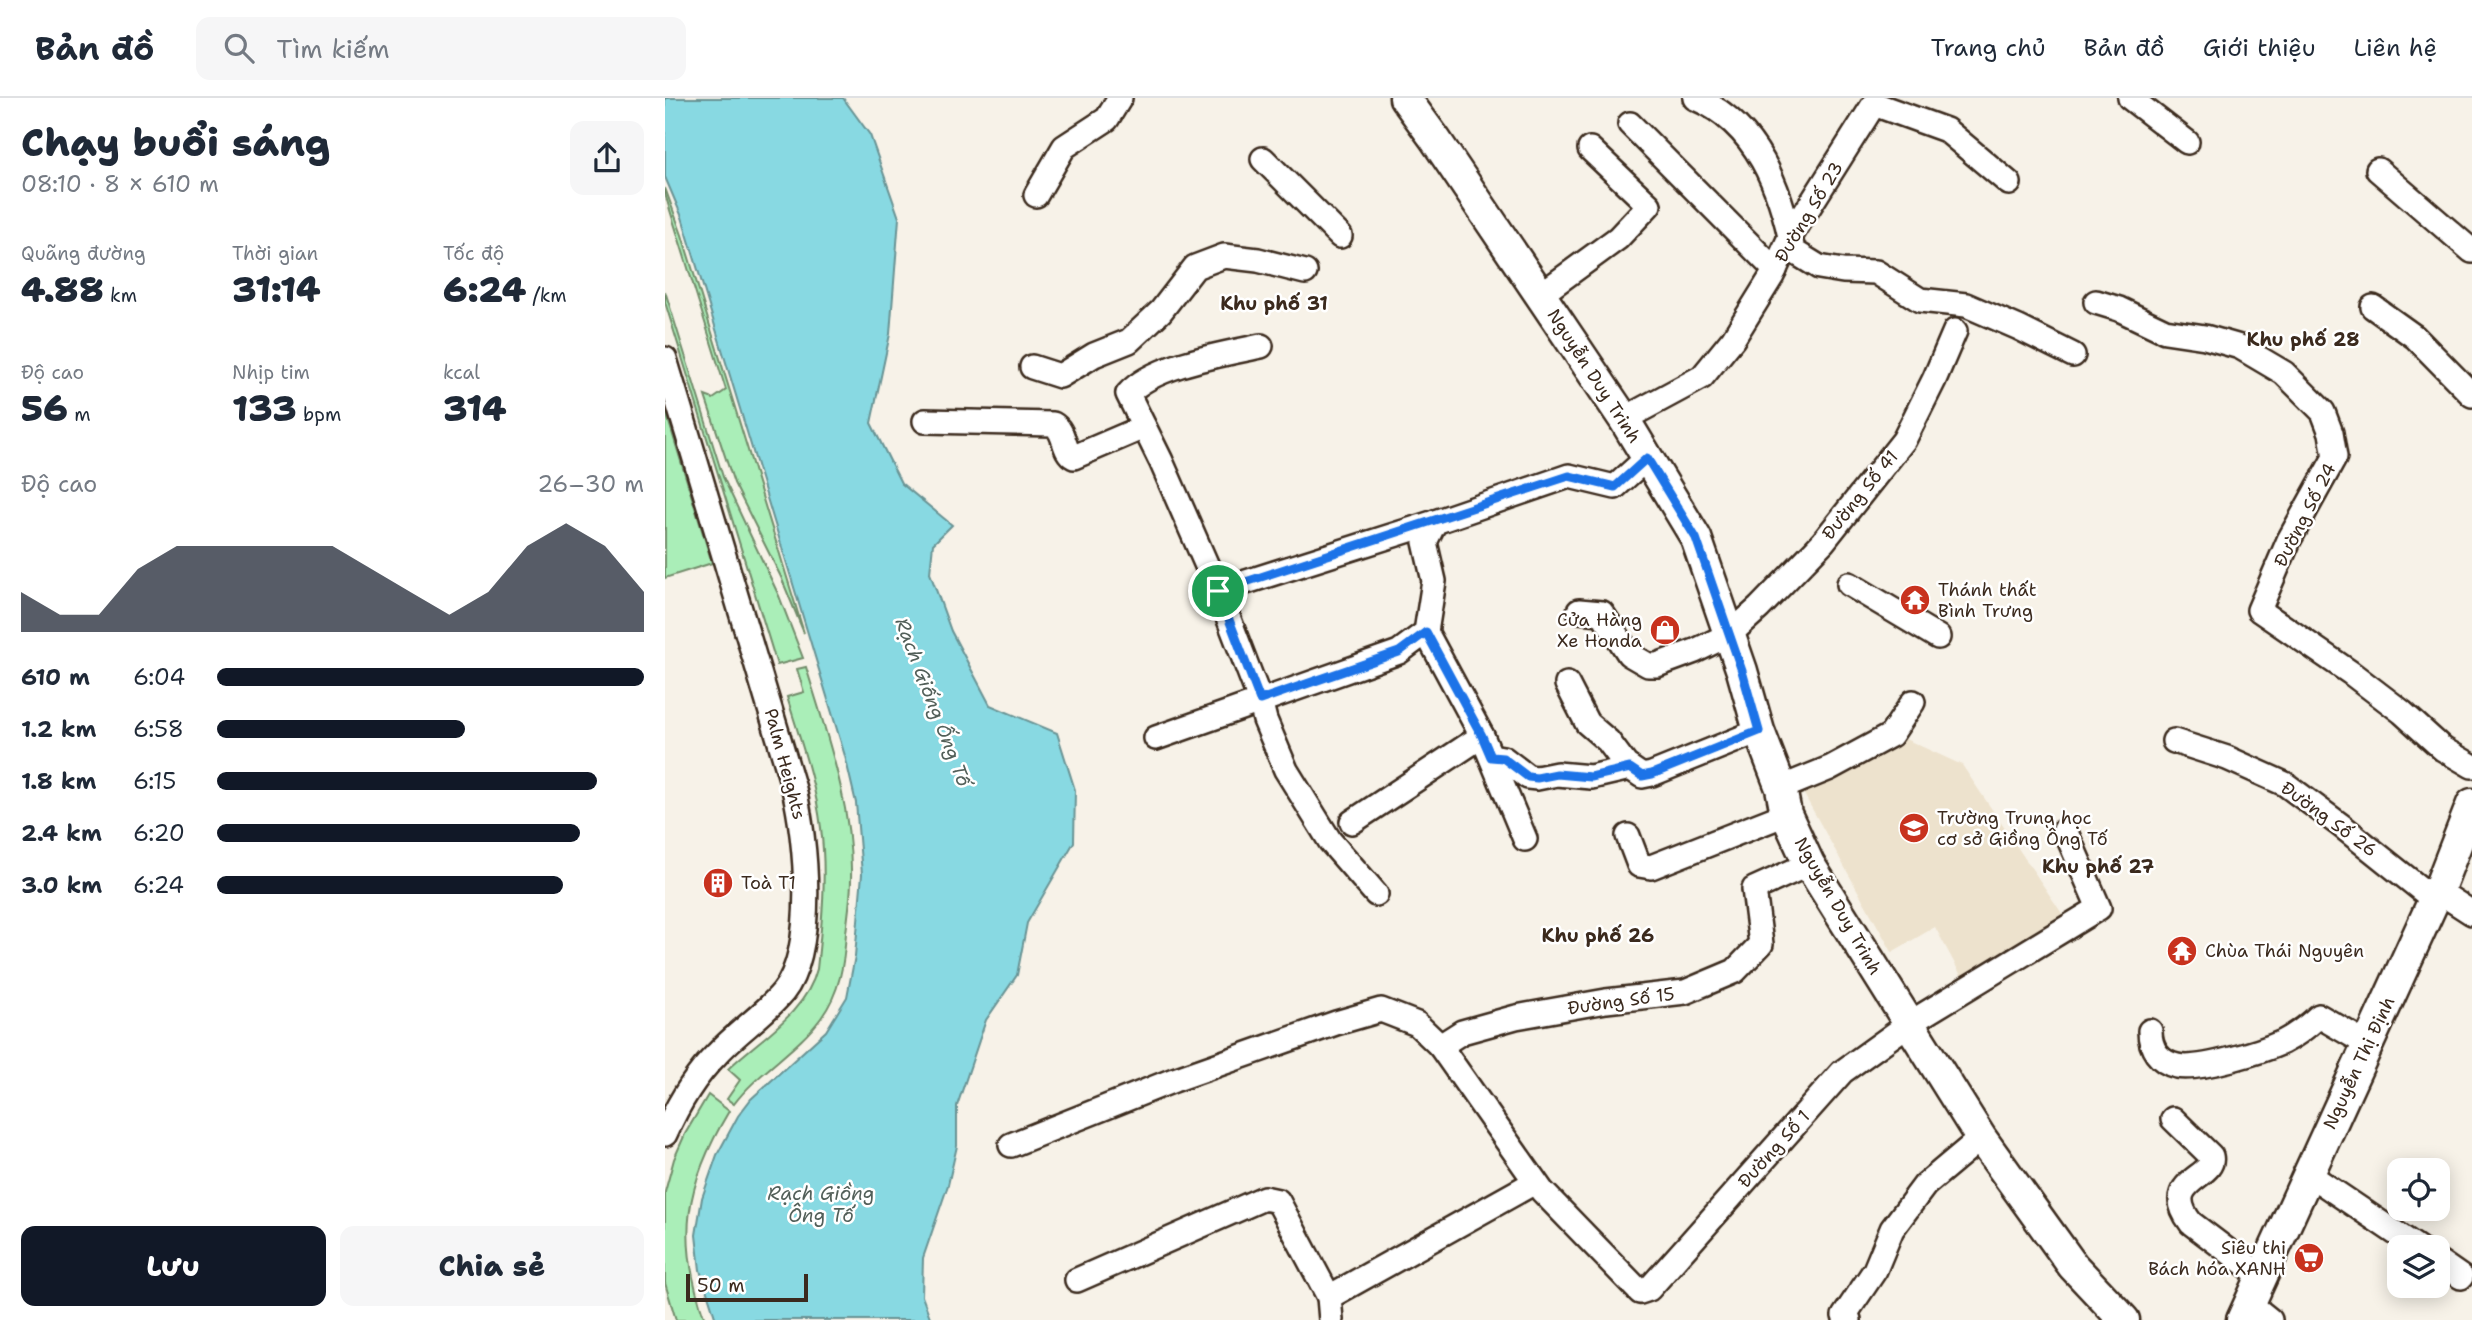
<!DOCTYPE html>
<html lang="vi">
<head>
<meta charset="utf-8">
<style>
	body { margin:0; font-family:"Shantell Sans",sans-serif; background:#f6f6f7; color:#1f2937; height:100vh; display:flex; flex-direction:column; font-size:26px; white-space:nowrap }
	* { box-sizing:border-box; margin:0 }
	p { font-size:23px; color:#747a83 }
	.icon { flex:none; width:38px; height:38px; fill:none; stroke:currentColor; stroke-width:2; stroke-linecap:round; stroke-linejoin:round }
	.map { position:relative; flex:1; overflow:hidden }
	.details { display:flex; flex-direction:column; background:#fff; width:665px }
	.details>* { flex:none }
	.controls { position:absolute; left:1722px; top:1060px; display:grid; gap:14px }
	.controls a { display:grid; place-items:center; width:63px; height:63px; border-radius:14px; background:#fff; box-shadow:0 4px 18px #0003; font-size:35px }
	.scale { position:absolute; left:21px; bottom:18px; width:122px; box-sizing:border-box; padding-left:7px; border:4px solid #3b2a1e; border-top:0; font-size:19px; line-height:24px; white-space:nowrap; color:#3b2a1e; -webkit-text-stroke:5px #fff; paint-order:stroke }
	.pin { position:absolute; display:grid; place-items:center; width:60px; height:60px; color:#fff; margin:-30px; border:4px solid #fff; border-radius:50%; box-shadow:0 2px 7px #0007 }
	.round { display:grid; place-items:center; flex:none; width:74px; height:74px; border-radius:14px; background:#f6f6f7 }
	.summary { display:flex; align-items:center; justify-content:space-between; height:119px; padding:0 21px }
	h1 { font-size:38px; font-weight:800; line-height:52px }
	.stats { display:grid; grid-template-columns:repeat(3,1fr); gap:10px; height:119px; padding:7px 21px }
	.stats div { display:grid; align-content:center }
	.stats b { font-size:35px; font-weight:800 }
	.stats small { font-size:19px; font-weight:400 }
	.stats p { font-size:19px }
	.chart { height:196px; padding:14px 21px }
	.chart p { display:flex; justify-content:space-between }
	.chart svg { width:100%; height:126px; margin-top:7px; fill:#111827; opacity:.7 }
	.action { display:flex; gap:14px; margin-top:auto; padding:14px 21px }
	.action a { flex:1; height:80px; border-radius:14px; background:#111827; color:#fff; font-size:28px; font-weight:800; line-height:80px; text-align:center }
	.action a+a { background:#f6f6f7; color:#1f2937 }
	ul { padding:0 21px; list-style:none; font-size:23px }
	li { display:grid; grid-template-columns:112px 84px 1fr; align-items:center; height:52px }
	li i { height:18px; border-radius:9px; background:#111827 }
	header { display:flex; align-items:center; gap:42px; box-sizing:border-box; height:98px; padding:0 35px; background:#fff; border-bottom:2px solid #e0e1e3 }
	header strong { font-size:33px }
	nav { display:flex; gap:38px; margin-inline-start:auto; font-size:24px }
	.search { width:490px; height:63px; background:#f6f6f7; display:flex; align-items:center; gap:18px; box-sizing:border-box; padding:0 24px; border-radius:14px; color:#747a83; font-size:26px }
	main { display:flex; flex:1; min-height:0 }
	.map>svg:first-child { display:block }
	.built { fill:#ede2cd }
	.green { fill:#aaeeb8; stroke:#728c6b; stroke-width:2 }
	.water { fill:#88d9e2; stroke:#699394; stroke-width:2 }
	.lines { fill:none; stroke-linecap:round; stroke-linejoin:round }
	.minor-casing { stroke:#3b2a1e; stroke-width:28 }
	.major-casing { stroke:#3b2a1e; stroke-width:35 }
	.minor { stroke:#fff; stroke-width:23 }
	.major { stroke:#fff; stroke-width:30 }
	.route-casing { stroke:#fff; stroke-width:14 }
	.route { stroke:#1a73e8; stroke-width:9 }
	.labels { text-anchor:middle; dominant-baseline:central; stroke-width:5; stroke-linejoin:round; paint-order:stroke }
	.street-label { font-size:18px; fill:#3b2a1e; stroke:#fff }
	.poi-label { font-size:18px; fill:#3b2a1e; stroke:#fff; text-anchor:start }
	.neighbourhood-label { font-size:19px; font-weight:bold; fill:#3b2a1e; stroke:#fff }
	.water-label { font-size:19px; font-style:italic; fill:#525f59; stroke:#fff }
</style>
</head>
<body>
<header>
<strong>Bản đồ</strong>
<div class="search"><svg class="icon" aria-label="search" viewBox="0 0 24 24"><circle cx="10" cy="10" r="6"/><path d="M15 15l6 6"/></svg>Tìm kiếm</div>
<nav><a>Trang chủ</a><a>Bản đồ</a><a>Giới thiệu</a><a>Liên hệ</a></nav>
</header>
<main>
<section class="details">
<div class="summary"><div><h1>Chạy buổi sáng</h1><p>08:10 · 8 × 610 m</p></div><a class="round"><svg class="icon" aria-label="share" viewBox="0 0 24 24"><path d="M12 15V3M7 8l5-5 5 5M5 13v7h14v-7"/></svg></a></div>
<div class="stats">
<div><p>Quãng đường</p><b>4.88<small> km</small></b></div>
<div><p>Thời gian</p><b>31:14</b></div>
<div><p>Tốc độ</p><b>6:24<small> /km</small></b></div>
</div>
<div class="stats">
<div><p>Độ cao</p><b>56<small> m</small></b></div>
<div><p>Nhịp tim</p><b>133<small> bpm</small></b></div>
<div><p>kcal</p><b>314</b></div>
</div>
<div class="chart"><p><span>Độ cao</span>26–30 m</p>
<svg viewBox="0 0 160 44" preserveAspectRatio="none"><path d="M0 44V30L10 38L20 38L30 22L40 14L50 14L60 14L70 14L80 14L90 22L100 30L110 38L120 30L130 14L140 6L150 14L160 30V44z"/></svg>
</div>
<ul>
<li><b>610 m</b>6:04<i style="width:100%"></i></li>
<li><b>1.2 km</b>6:58<i style="width:58%"></i></li>
<li><b>1.8 km</b>6:15<i style="width:89%"></i></li>
<li><b>2.4 km</b>6:20<i style="width:85%"></i></li>
<li><b>3.0 km</b>6:24<i style="width:81%"></i></li>
</ul>
<div class="action"><a>Lưu</a><a>Chia sẻ</a></div>
</section>
<div class="map">
<svg width="1807" height="1222" viewBox="0 0 1807 1222">
	<rect width="100%" height="100%" fill="#f7f2e8"/>
	<filter id="ink" filterUnits="userSpaceOnUse"><feTurbulence type="fractalNoise" baseFrequency=".0143" numOctaves="2"/><feDisplacementMap in="SourceGraphic" scale="14" xChannelSelector="R" yChannelSelector="G"/><feConvolveMatrix kernelMatrix="1 2 1 2 8 2 1 2 1" color-interpolation-filters="sRGB"/></filter>
	<g filter="url(#ink)">
		<!-- built -->
		<polygon class="built" points="1236,639 1297,667 1402,823 1299,883 1270,829 1227,854 1136,691"/>
		<!-- green -->
		<g class="green">
			<polygon points="0,90 17,137 139,535 116,479 69,385 40,298 48,301 61,292 0,96"/>
			<polygon points="0,193 58,379 114,498 138,560 112,567 0,204"/>
			<polygon points="0,311 47,465 0,480"/>
			<path d="M141 569C162 638 188 709 186 782 186 799 183 817 181 835 179 866 175 894 156 920 132 953 94 973 69 1006L62 1001 75 982 63 971C94 941 141 915 152 871 157 825 162 777 156 730 151 686 135 641 122 599L139 594 132 571Z"/>
			<path d="M43 997 64 1013C20 1087 11 1140 40 1222H11L0 1185V1094L9 1061 20 1036Z"/>
		</g>
		<!-- water -->
		<polygon class="water" points="0,0 178,0 205,37 234,120 225,236 206,325 236,385 287,427 268,446 265,475 286,533 325,607 392,635 410,692 409,744 362,825 352,877 321,922 292,1008 292,1048 283,1087 258,1160 257,1198 266,1222 51,1222 35,1172 31,1137 37,1100 52,1057 73,1018 86,1001 161,933 182,899 190,858 197,776 191,705 180,658 17,119 0,79"/>
		<g class="lines">
			<!-- minor casing -->
			<g class="minor-casing">
				<g id="minor">
					<path d="M1030 0C1092 26 1116 91 1128 153L1154 169 1178 173 1211 174 1255 202 1301 207 1354 230 1408 257"/>
					<polyline points="1465,0 1522,44"/>
					<polyline points="965,26 1110,172"/>
					<polyline points="598,61 675,138"/>
					<polyline points="1713,72 1807,153"/>
					<polyline points="371,97 399,49 442,21 455,0"/>
					<polyline points="875,197 953,140 984,107 925,51"/>
					<polyline points="1431,204 1454,211 1500,233 1540,239 1575,249 1619,275 1658,314 1666,335 1670,359 1624,442 1594,512 1686,575 1737,614 1778,651 1807,668"/>
					<polyline points="1708,209 1750,239 1807,297"/>
					<path d="M596 248C559 256 488 267 463 296L496 363 553 493 595 602 600 622 621 672 665 743 711 796"/>
					<path d="M0 261 129 691C141 741 152 851 118 894 99 917 72 934 52 956 29 979 13 1006 0 1036"/>
					<polyline points="367,269 395,278 429,257 464,243 496,213 530,169 559,158 593,162 640,174"/>
					<polyline points="959,321 1037,279 1068,241 1107,178 1125,139 1209,6 1281,32 1344,85"/>
					<path d="M260 323 388 326C401 333 397 353 409 359L479 329"/>
					<polyline points="1184,486 1273,539"/>
					<polyline points="553,493 770,424"/>
					<polyline points="914,513 937,515 964,556 983,567 992,567 1030,553 1065,536 1094,510 1158,444 1239,342 1269,282 1290,233"/>
					<polyline points="761,534 817,638 860,741"/>
					<polyline points="902,586 922,625 943,643 961,667 977,678 987,676 1094,633"/>
					<polyline points="491,640 734,554 761,534 769,483 760,444 770,424 904,378 950,389 982,360"/>
					<polyline points="1509,643 1562,660 1620,686 1678,729 1768,801"/>
					<polyline points="826,658 838,660 863,679 872,680 892,676 926,679 965,670"/>
					<polyline points="1116,690 1165,670 1226,637 1248,604"/>
					<polyline points="687,724 817,638"/>
					<polyline points="963,738 974,767 986,769 1121,716"/>
					<polyline points="1773,793 1807,815"/>
					<path d="M1485 933C1485 950 1494 964 1512 968 1534 973 1598 953 1618 944 1632 937 1643 928 1654 918L1704 947"/>
					<polyline points="775,948 797,934 851,919 941,903 1020,894 1070,873 1096,846 1089,791 1144,766"/>
					<path d="M1508 1021 1546 1058C1552 1080 1493 1082 1526 1125L1596 1178"/>
					<polyline points="346,1047 509,982 671,925 716,912 752,926 775,948 877,1093 975,1194 984,1191 1177,974 1245,925 1434,810 1400,732"/>
					<polyline points="1642,1075 1753,1150"/>
					<polyline points="1773,1163 1796,1179"/>
					<polyline points="412,1182 599,1100 613,1103 664,1199 870,1084"/>
					<polyline points="664,1199 666,1222"/>
					<polyline points="1585,1206 1605,1222"/>
					<polyline points="1184,1222 1179,1218 1210,1172 1227,1131 1260,1087 1316,1040"/>
				</g>
			</g>
			<!-- major casing -->
			<g class="major-casing">
				<g id="major">
					<polyline points="740,0 770,41 959,321 1031,440 1077,573 1094,633 1116,690 1121,716 1144,766 1316,1040 1408,1168 1459,1222"/>
					<polyline points="1577,1222 1773,793 1807,706"/>
				</g>
			</g>
			<!-- minor -->
			<use href="#minor" class="minor"/>
			<!-- major -->
			<use href="#major" class="major"/>
		</g>
	</g>
	<g class="lines" filter="url(#ink)">
		<!-- route casing -->
		<g class="route-casing">
			<polygon id="route" points="982,360 1031,440 1077,573 1094,633 987,676 977,678 965,670 926,679 892,676 872,680 863,679 838,660 826,659 817,638 761,534 734,554 595,602 553,493 904,378 950,389"/>
		</g>
		<!-- route -->
		<use href="#route" class="route"/>
	</g>
	<!-- icons -->
	<defs>
		<g id="temple-disc" transform="scale(1.575)"><circle r="9.5" fill="#c8321e" stroke="#fff"/><path d="M0-6L5-2H3V0L6.5 2.5H4V6H1.5V3h-3V6H-4V2.5H-6.5L-3 0V-2H-5Z" fill="#fff"/></g>
		<g id="shop-disc" transform="scale(1.575)"><circle r="9.5" fill="#c8321e" stroke="#fff"/><path d="M-5-2.5h2.3a2.7 3.5 0 0 1 5.4 0H5L5.5 6h-11ZM-1.5-2.5h3a1.5 2.3 0 0 0-3 0Z" fill="#fff"/></g>
		<g id="school-disc" transform="scale(1.575)"><circle r="9.5" fill="#c8321e" stroke="#fff"/><path d="M0-5L7-2L0 1L-7-2ZM-4 1L0 2.5L4 1V4Q0 6-4 4Z" fill="#fff"/></g>
		<g id="building-disc" transform="scale(1.575)"><circle r="9.5" fill="#c8321e" stroke="#fff"/><path d="M-4-6H4V6H1V3H-1V6H-4ZM-2.5-4.3h1.7v1.8h-1.7ZM.8-4.3h1.7v1.8H.8ZM-2.5-1h1.7V.8h-1.7ZM.8-1h1.7V.8H.8Z" fill="#fff"/></g>
		<g id="supermarket-disc" transform="scale(1.575)"><circle r="9.5" fill="#c8321e" stroke="#fff"/><path d="M-6-5.5h2.5l.6 2H6L4.5 2H-2.5L-4.4-4H-6ZM-1.5 3.2a1.3 1.3 0 1 0 .1 0ZM3 3.2a1.3 1.3 0 1 0 .1 0Z" fill="#fff"/></g>
	</defs>
	<g fill-rule="evenodd">
		<use href="#temple-disc" x="1250" y="502"/>
		<use href="#shop-disc" x="1000" y="532"/>
		<use href="#school-disc" x="1249" y="730"/>
		<use href="#building-disc" x="53" y="785"/>
		<use href="#temple-disc" x="1517" y="853"/>
		<use href="#supermarket-disc" x="1644" y="1160"/>
	</g>
	<g class="labels">
		<!-- street labels -->
		<g class="street-label">
			<text transform="translate(1144 114) rotate(-59)">Đường Số 23</text>
			<text transform="translate(929 278) rotate(57)">Nguyễn Duy Trinh</text>
			<text transform="translate(1195 397) rotate(-51)">Đường Số 41</text>
			<text transform="translate(1640 417) rotate(-63)">Đường Số 24</text>
			<text transform="translate(120 666) rotate(75)">Palm Heights</text>
			<text transform="translate(1664 721) rotate(36)">Đường Số 26</text>
			<text transform="translate(1173 808) rotate(60)">Nguyễn Duy Trinh</text>
			<text transform="translate(956 903) rotate(-8)">Đường Số 15</text>
			<text transform="translate(1694 965) rotate(-65)">Nguyễn Thị Định</text>
			<text transform="translate(1109 1051) rotate(-48)">Đường Số 1</text>
		</g>
		<!-- poi labels -->
		<g class="poi-label">
			<text x="1273" y="492">Thánh thất<tspan x="1273" dy="21">Bình Trưng</tspan></text>
			<text x="977" y="522" text-anchor="end">Cửa Hàng<tspan x="977" dy="21">Xe Honda</tspan></text>
			<text x="1272" y="720">Trường Trung học<tspan x="1272" dy="21">cơ sở Giồng Ông Tố</tspan></text>
			<text x="76" y="785">Toà T1</text>
			<text x="1540" y="853">Chùa Thái Nguyên</text>
			<text x="1621" y="1150" text-anchor="end">Siêu thị<tspan x="1621" dy="21">Bách hóa XANH</tspan></text>
		</g>
		<!-- neighbourhood labels -->
		<g class="neighbourhood-label">
			<text x="609" y="205">Khu phố 31</text>
			<text x="1638" y="241">Khu phố 28</text>
			<text x="1433" y="768">Khu phố 27</text>
			<text x="933" y="837">Khu phố 26</text>
		</g>
		<!-- water labels -->
		<g class="water-label">
			<text transform="translate(268 604) rotate(69)">Rạch Giống Ống Tố</text>
			<text x="156" y="1095">Rạch Giồng<tspan x="156" dy="22">Ông Tố</tspan></text>
		</g>
	</g>
</svg>
<div class="controls">
<a><svg class="icon" aria-label="locate" viewBox="0 0 24 24"><circle cx="12" cy="12" r="6"/><path d="M12 2v4M12 18v4M2 12h4M18 12h4"/></svg></a>
<a><svg class="icon" aria-label="layers" viewBox="0 0 24 24"><path d="M12 4l9 5-9 5-9-5zM3 14l9 5 9-5"/></svg></a>
</div>
<div class="scale">50 m</div>
<div class="pin" style="left:553px;top:493px;background:#1e9e55"><svg class="icon" aria-label="arrive" viewBox="0 0 24 24"><path d="M6 21V4h12l-3 4 3 4H6"/></svg></div>
</div>
</main>
</body>
</html>
